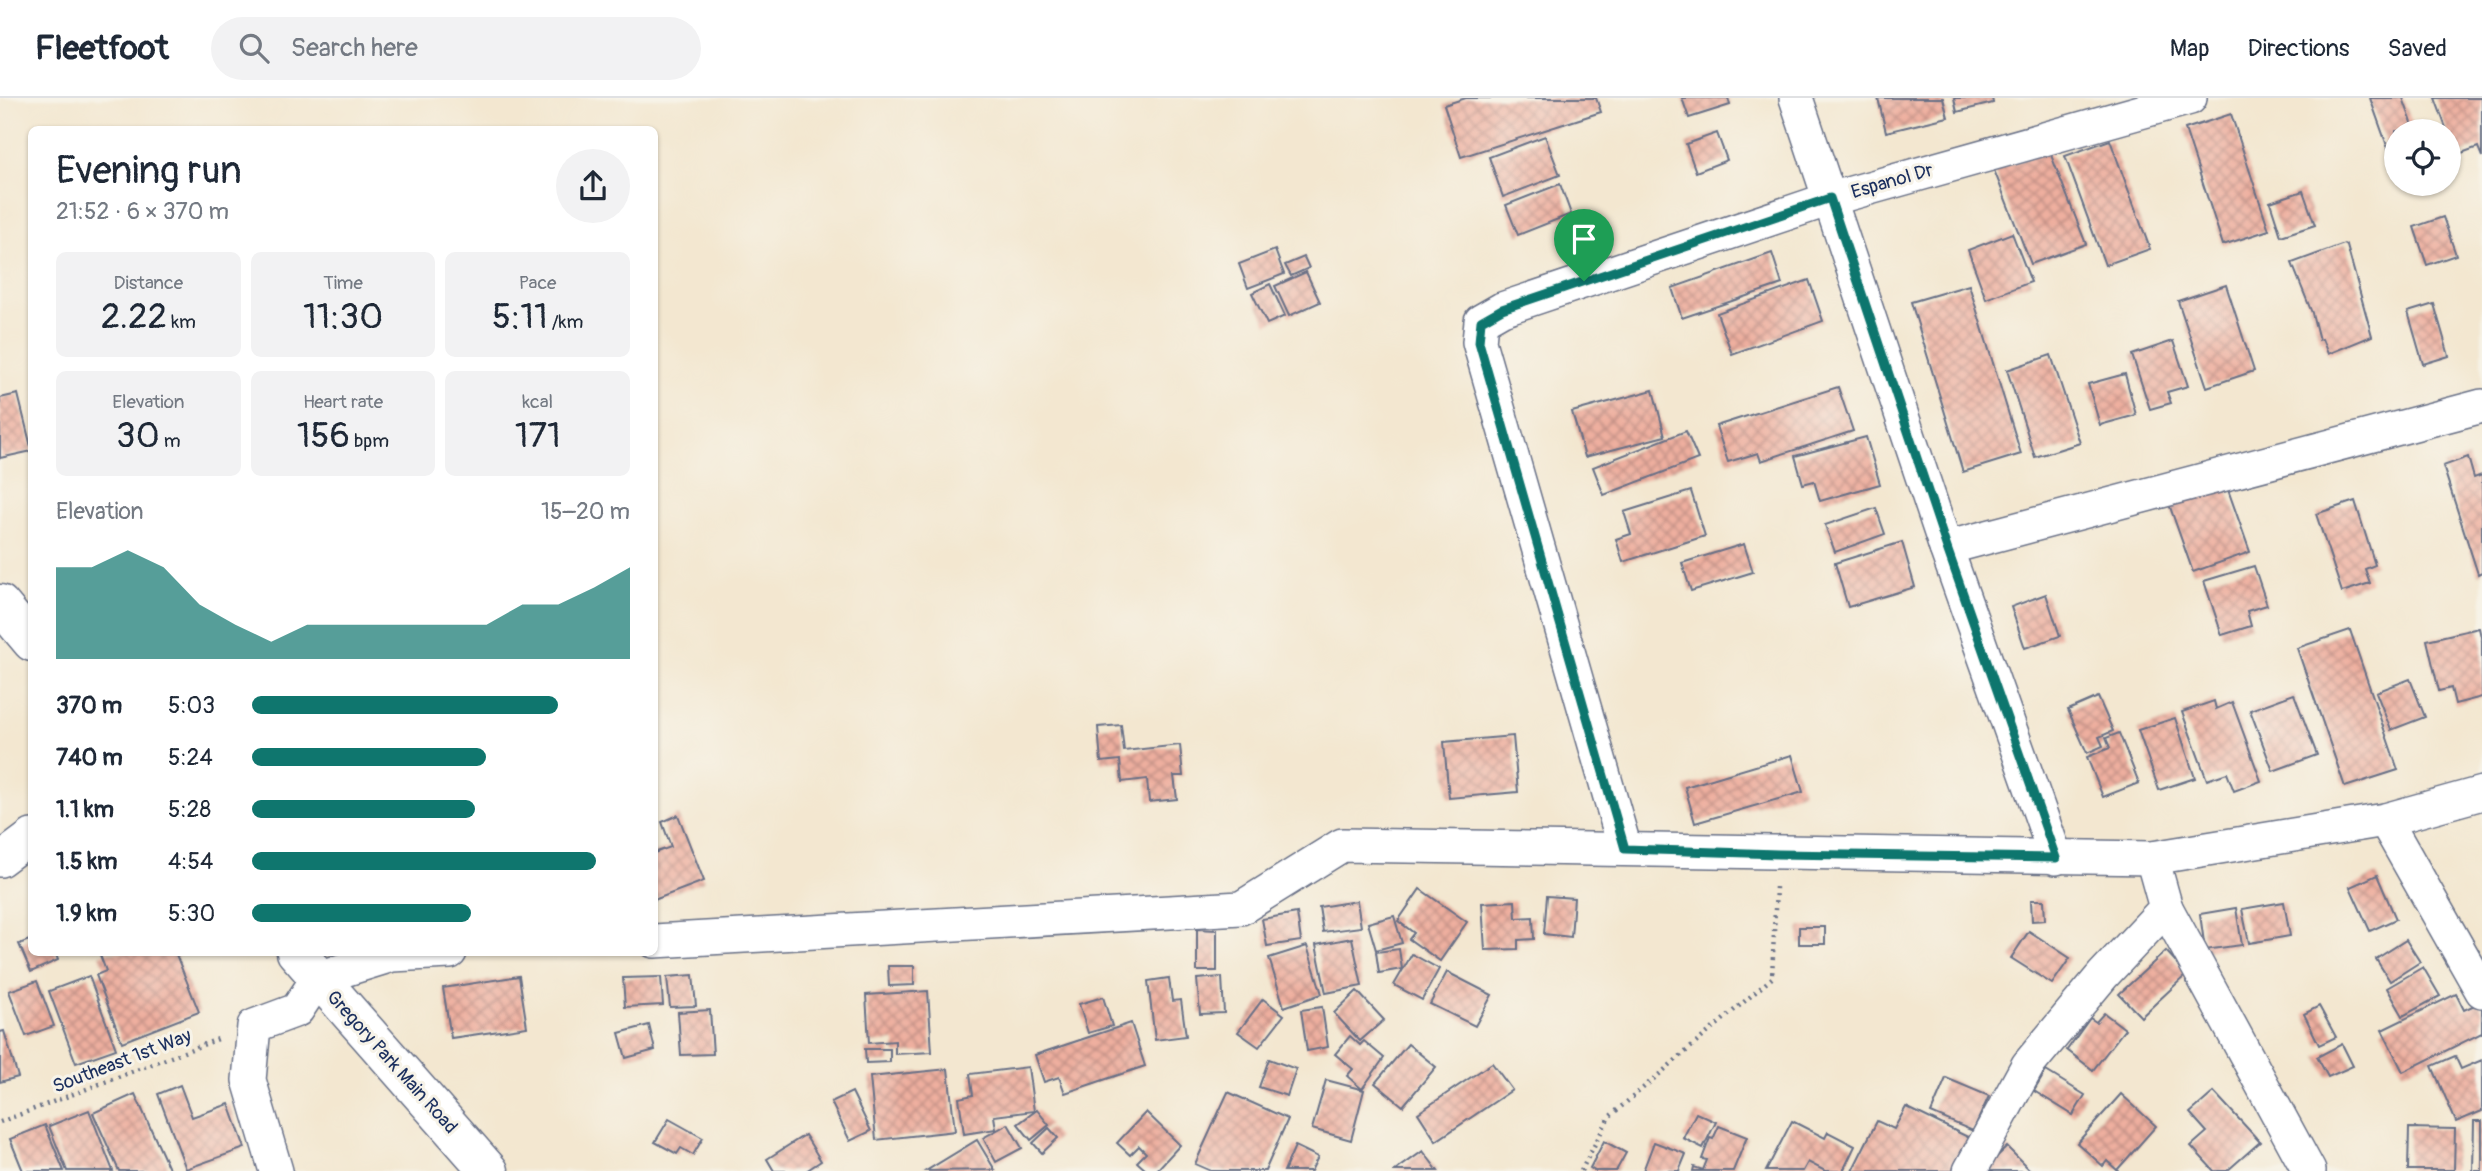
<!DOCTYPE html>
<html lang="en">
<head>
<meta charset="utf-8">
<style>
	body { margin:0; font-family:Pangolin,sans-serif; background:#f2f2f3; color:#1f2937; height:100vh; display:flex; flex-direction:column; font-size:26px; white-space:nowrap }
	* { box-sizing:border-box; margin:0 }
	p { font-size:23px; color:#747a83 }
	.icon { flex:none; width:38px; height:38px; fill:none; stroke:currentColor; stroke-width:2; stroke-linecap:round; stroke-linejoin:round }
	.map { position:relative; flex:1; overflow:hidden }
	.panel { position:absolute; left:28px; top:28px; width:630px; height:830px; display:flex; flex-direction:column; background:#fff; border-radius:10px; box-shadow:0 2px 5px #0004 }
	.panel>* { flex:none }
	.fabs { position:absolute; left:2384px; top:21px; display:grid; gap:14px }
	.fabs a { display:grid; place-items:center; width:77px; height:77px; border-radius:50%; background:#fff; box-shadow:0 2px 5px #0004; font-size:35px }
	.pin { position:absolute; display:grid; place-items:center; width:60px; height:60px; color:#fff; margin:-72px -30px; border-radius:50% 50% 50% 0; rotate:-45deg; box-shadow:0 0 7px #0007 }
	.pin .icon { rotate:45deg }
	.round { display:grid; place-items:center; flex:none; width:74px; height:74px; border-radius:37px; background:#f2f2f3 }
	.summary { display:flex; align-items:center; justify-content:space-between; height:119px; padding:0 28px }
	h1 { font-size:38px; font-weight:600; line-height:52px }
	.stats { display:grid; grid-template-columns:repeat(3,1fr); gap:10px; height:119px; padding:7px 28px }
	.stats div { display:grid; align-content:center; border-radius:10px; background:#f2f2f3; text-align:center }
	.stats b { font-size:35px; font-weight:600 }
	.stats small { font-size:19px; font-weight:400 }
	.stats p { font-size:19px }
	.chart { height:196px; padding:14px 28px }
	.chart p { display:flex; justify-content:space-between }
	.chart svg { width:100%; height:126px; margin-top:7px; fill:#0f766e; opacity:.7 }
	ul { padding:0 28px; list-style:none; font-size:23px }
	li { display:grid; grid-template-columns:112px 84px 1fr; align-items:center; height:52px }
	li i { height:18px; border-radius:9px; background:#0f766e }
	header { display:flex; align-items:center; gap:42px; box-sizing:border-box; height:98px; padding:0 35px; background:#fff; border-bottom:2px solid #e0e1e3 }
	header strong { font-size:33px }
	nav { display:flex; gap:38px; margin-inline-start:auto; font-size:24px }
	.search { width:490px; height:63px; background:#f2f2f3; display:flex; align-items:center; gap:18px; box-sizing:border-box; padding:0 24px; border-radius:38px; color:#747a83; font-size:26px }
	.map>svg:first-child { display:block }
	.building { fill:url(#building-cross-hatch) }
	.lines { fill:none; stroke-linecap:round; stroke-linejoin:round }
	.street-casing { stroke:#676f86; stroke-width:36 }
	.secondary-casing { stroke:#676f86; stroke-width:41 }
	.path { stroke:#676f86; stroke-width:4.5; stroke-dasharray:2 5; stroke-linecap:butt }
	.street { stroke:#fff; stroke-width:33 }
	.secondary { stroke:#fff; stroke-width:38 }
	.route-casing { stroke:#fff; stroke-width:14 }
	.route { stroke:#0f766e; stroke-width:9 }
	.labels { text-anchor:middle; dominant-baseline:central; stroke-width:6; stroke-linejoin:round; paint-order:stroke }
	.street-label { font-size:19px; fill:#1b2f5e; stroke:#f7f3e8 }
</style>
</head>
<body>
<header>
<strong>Fleetfoot</strong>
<div class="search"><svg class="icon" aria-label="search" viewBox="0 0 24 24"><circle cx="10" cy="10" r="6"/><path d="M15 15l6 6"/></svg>Search here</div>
<nav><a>Map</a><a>Directions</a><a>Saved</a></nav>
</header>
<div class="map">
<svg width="2482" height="1073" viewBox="0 0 2482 1073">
	<defs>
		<pattern id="building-cross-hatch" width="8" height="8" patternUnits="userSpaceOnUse" patternTransform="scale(1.75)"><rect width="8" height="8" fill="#eeaf9f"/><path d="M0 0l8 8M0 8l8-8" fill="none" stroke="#c08f85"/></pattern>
	</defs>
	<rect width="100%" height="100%" fill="#f7f3e8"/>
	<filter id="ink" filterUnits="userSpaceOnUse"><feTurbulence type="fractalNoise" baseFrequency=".0143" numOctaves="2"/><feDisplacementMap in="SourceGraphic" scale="14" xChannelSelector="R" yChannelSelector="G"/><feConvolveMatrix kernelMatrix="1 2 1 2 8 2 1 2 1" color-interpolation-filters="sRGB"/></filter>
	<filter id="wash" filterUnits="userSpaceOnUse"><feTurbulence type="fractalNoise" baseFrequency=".00686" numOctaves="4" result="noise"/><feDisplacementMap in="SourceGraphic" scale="28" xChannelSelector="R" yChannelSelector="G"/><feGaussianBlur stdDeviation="1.57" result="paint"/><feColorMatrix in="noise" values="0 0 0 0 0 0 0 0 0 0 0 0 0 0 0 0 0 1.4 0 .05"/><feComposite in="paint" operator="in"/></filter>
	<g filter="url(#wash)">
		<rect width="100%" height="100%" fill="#f3e7d0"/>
		<g id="blocks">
			<!-- building -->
			<g class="building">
				<polygon points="1466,0 1596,0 1601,14 1461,59 1444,7"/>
				<polygon points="1682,0 1728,0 1730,7 1689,20"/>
				<polygon points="1878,0 1943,0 1948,19 1886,34"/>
				<polygon points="1954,0 1992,0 1993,5 1957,14"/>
				<polygon points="2370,0 2403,0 2415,33 2396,33 2396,73"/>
				<polygon points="2435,0 2482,0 2482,59 2478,49 2456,57"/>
				<polygon points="2231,16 2269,132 2223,147 2185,31"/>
				<polygon points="1717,35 1727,62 1696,74 1686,46"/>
				<polygon points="1545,38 1560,77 1503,99 1489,59"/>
				<polygon points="2110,42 2150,151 2105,167 2065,58"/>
				<polygon points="2049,52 2086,146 2031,166 1994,72"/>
				<polygon points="1560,86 1571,116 1518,137 1506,107"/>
				<polygon points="2303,93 2315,127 2281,138 2270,104"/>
				<polygon points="2443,119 2456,157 2427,167 2414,129"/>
				<polygon points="2012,135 2031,184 1986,201 1968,152"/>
				<polygon points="2344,146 2347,148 2372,238 2328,256 2322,241 2319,242 2312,215 2292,165"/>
				<polygon points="1275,152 1284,176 1248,190 1239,166"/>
				<polygon points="1772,155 1782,186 1682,220 1672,190"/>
				<polygon points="1304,159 1309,170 1291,178 1285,167"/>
				<polygon points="1306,174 1320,204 1289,218 1275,188"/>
				<polygon points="1809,182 1823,223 1732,256 1717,215"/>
				<polygon points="1270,186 1285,218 1267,226 1252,195"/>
				<polygon points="1969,187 2021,356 1963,374 1911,204"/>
				<polygon points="2226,187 2254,273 2207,289 2178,203"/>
				<polygon points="2434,206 2449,258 2423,266 2408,214"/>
				<polygon points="2173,243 2188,288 2167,294 2171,305 2150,311 2132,257"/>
				<polygon points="2051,257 2080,345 2035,359 2007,272"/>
				<polygon points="2125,276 2136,317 2100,327 2088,286"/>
				<polygon points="1838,289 1853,333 1761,363 1758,355 1728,364 1716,328"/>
				<polygon points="1653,292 1665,338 1585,359 1572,314"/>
				<polygon points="18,296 32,353 0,360 0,300"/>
				<polygon points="1686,333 1698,361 1604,397 1593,369"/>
				<polygon points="1866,339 1880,386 1820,403 1814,383 1803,386 1795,358"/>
				<polygon points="2468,359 2474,380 2482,377 2482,474 2478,476 2443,368"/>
				<polygon points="2226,386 2250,454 2193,474 2169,406"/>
				<polygon points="1691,393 1705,438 1623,464 1616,441 1631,436 1624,414"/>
				<polygon points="2355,403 2375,467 2365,471 2370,485 2342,494 2316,416"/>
				<polygon points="1876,410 1885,436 1835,454 1825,427"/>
				<polygon points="1902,444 1915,489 1848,509 1835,465"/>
				<polygon points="1744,446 1753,474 1691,493 1682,465"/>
				<polygon points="2254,468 2267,507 2247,513 2251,528 2222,537 2204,483"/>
				<polygon points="2046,496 2060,538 2025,550 2011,509"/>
				<polygon points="2479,530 2482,543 2482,599 2455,606 2451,590 2439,593 2427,542"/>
				<polygon points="2350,532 2398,672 2345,689 2297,550"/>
				<polygon points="2410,581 2425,619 2391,632 2376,594"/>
				<polygon points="2294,596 2317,657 2273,673 2250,612"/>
				<polygon points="2098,599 2113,633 2099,639 2103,648 2087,655 2068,612"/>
				<polygon points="2214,603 2216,611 2232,604 2261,683 2234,693 2227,675 2207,682 2182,614"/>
				<polygon points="2175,620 2195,680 2159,692 2138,632"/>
				<polygon points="1121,627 1124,653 1180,647 1183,678 1174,678 1177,701 1149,704 1147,681 1122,684 1120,662 1101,664 1098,629"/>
				<polygon points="2119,635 2139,685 2103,699 2087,659 2110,650 2106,640"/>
				<polygon points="1513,638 1518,694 1449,700 1444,644"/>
				<polygon points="1792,657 1803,694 1695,725 1685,689"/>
				<polygon points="678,717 704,783 654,802 654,755 671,749 662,724"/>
				<polygon points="2377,777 2396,821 2370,833 2350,789"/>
				<polygon points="1420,791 1467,824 1440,863 1409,841 1414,835 1398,823"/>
				<polygon points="1547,798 1574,800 1571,839 1544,836"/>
				<polygon points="2031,802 2044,802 2045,822 2032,823"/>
				<polygon points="1357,803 1361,829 1323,834 1319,809"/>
				<polygon points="1515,803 1516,820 1533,819 1534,841 1518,842 1518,851 1485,852 1482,805"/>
				<polygon points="2284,804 2290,838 2249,845 2242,811"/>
				<polygon points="2236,810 2242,847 2205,852 2200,816"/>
				<polygon points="1297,815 1301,843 1267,848 1262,821"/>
				<polygon points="1394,818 1402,845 1376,852 1368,825"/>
				<rect x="1799" y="829" width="26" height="17"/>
				<polygon points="1197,831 1217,832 1217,873 1197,873"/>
				<polygon points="2029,833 2070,860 2052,886 2011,860"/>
				<polygon points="1352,840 1362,888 1326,895 1316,847"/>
				<polygon points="32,841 32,854 55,854 58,862 31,874 19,846"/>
				<polygon points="2406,842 2420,864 2390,883 2376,861"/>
				<polygon points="1307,848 1322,896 1284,909 1269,860"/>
				<polygon points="1399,851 1402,871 1379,875 1376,854"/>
				<polygon points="2166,853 2187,876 2141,919 2119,896"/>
				<polygon points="107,854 175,854 199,914 122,944 96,877 106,873 100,857"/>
				<polygon points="1412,856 1439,871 1422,902 1394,887"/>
				<polygon points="888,868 914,868 914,887 889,888"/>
				<polygon points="2423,869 2440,898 2403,918 2387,890"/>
				<polygon points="1447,874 1492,897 1475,928 1430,906"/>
				<polygon points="693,877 696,908 670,909 667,879"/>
				<polygon points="89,878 116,951 76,965 49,893"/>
				<polygon points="519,878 527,929 451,940 443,890"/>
				<polygon points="661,879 663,907 625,909 623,880"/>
				<polygon points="1222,879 1224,915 1200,916 1197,881"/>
				<polygon points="1169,880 1172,903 1181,902 1186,938 1155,942 1148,883"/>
				<polygon points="37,883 54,928 26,938 9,893"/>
				<polygon points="928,893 932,954 895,956 895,943 869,945 866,897"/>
				<polygon points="1357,893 1384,922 1360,943 1334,915"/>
				<polygon points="2456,896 2464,912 2479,905 2482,910 2482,935 2403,974 2382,932"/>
				<polygon points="1103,899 1112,928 1088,935 1079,906"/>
				<polygon points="1263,901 1284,917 1259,949 1238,934"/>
				<polygon points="2319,908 2336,939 2319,947 2304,916"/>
				<polygon points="1322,909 1328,949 1307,953 1301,912"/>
				<polygon points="710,912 713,956 681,957 678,914"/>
				<polygon points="2104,915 2125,931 2093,972 2067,952 2090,920 2096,924"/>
				<polygon points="1131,925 1145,968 1065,995 1059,979 1044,984 1035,957"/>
				<polygon points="649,927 655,952 626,960 619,935"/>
				<polygon points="4,933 18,979 0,984 0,934"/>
				<polygon points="1350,938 1360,947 1364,943 1384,960 1362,991 1347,978 1353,971 1335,956"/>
				<polygon points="1408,946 1436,969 1403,1008 1375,985"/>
				<polygon points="2342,946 2353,968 2328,979 2317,959"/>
				<polygon points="865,951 890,951 890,964 866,965"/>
				<polygon points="2455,958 2461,971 2482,962 2482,1013 2456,1024 2432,968"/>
				<polygon points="1269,961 1296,971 1287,998 1259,989"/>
				<polygon points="1492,965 1512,992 1436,1043 1418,1015"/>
				<polygon points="1028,969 1034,1013 994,1018 996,1031 964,1036 959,1000 973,997 970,976"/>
				<polygon points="948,971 955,1033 876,1042 870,979"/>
				<polygon points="2046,973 2085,997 2073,1017 2034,993"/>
				<polygon points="1946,980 1989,998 1973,1033 1931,1015"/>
				<polygon points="1326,982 1364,992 1351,1042 1312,1031"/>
				<polygon points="180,987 192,1019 229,1006 245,1050 186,1071 158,996"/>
				<polygon points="852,994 871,1033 850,1043 831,1004"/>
				<polygon points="1228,994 1288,1021 1265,1073 1211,1073 1195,1066"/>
				<polygon points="2214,994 2260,1044 2227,1073 2214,1073 2191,1048 2207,1034 2190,1015"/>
				<polygon points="135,996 170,1073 119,1073 93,1015"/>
				<polygon points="2121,996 2156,1028 2117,1072 2107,1063 2103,1068 2077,1045"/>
				<polygon points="1906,1009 1976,1043 1961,1073 1852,1073 1877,1023 1894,1031"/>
				<polygon points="89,1012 113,1073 67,1073 49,1028"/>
				<polygon points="1037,1012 1049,1027 1031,1042 1018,1026"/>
				<polygon points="1146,1014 1180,1047 1156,1073 1147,1073 1137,1064 1146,1055 1139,1048 1130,1057 1117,1045"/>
				<polygon points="1696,1015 1716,1024 1703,1050 1683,1040"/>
				<polygon points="669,1021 703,1040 693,1057 681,1050 677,1056 655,1044"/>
				<polygon points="1792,1023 1825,1040 1828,1034 1855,1048 1843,1073 1825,1073 1808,1064 1803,1073 1766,1073"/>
				<polygon points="2474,1023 2482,1023 2482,1073 2473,1073"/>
				<polygon points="1008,1026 1022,1050 996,1064 983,1040"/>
				<polygon points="45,1027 64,1073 23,1073 10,1041"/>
				<polygon points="1719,1028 1747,1039 1733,1073 1693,1073 1694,1069 1703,1072 1707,1062 1702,1061 1710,1040 1713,1041"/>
				<polygon points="1049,1030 1058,1040 1042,1055 1033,1045"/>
				<polygon points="2409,1030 2455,1031 2454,1072 2408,1072"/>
				<polygon points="805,1037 821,1063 806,1073 774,1073 767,1061"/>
				<polygon points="977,1042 995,1072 926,1073"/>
				<polygon points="1604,1043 1626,1055 1616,1073 1595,1073 1590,1070"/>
				<polygon points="1654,1044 1686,1056 1679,1073 1643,1073"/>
				<polygon points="1295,1048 1318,1059 1311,1073 1284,1073"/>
				<polygon points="2007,1049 2031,1073 1988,1073 1985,1070"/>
				<polygon points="1423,1053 1438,1073 1395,1073"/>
			</g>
		</g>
	</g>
	<g filter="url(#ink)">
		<use href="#blocks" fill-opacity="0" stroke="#676f86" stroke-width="2"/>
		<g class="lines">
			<!-- street casing -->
			<g class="street-casing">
				<g id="street">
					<polyline points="1796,0 1946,450 2056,760"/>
					<polyline points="1946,450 2482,308"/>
					<polyline points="2385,722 2482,893"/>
					<polyline points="1625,751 1479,244 1481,223 1502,211 1830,101 2190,0"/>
					<polyline points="0,762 32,738"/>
					<polyline points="2166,810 2309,1073"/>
					<polyline points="654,843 1241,810 1342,747 2152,760 2385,722 2482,695"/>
					<polyline points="276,1073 249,982 254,928 297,912 318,880 392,857 450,854"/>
					<polyline points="1970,1073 2028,967 2103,877 2166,810 2152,760"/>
				</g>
			</g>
			<!-- secondary casing -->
			<g class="secondary-casing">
				<g id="secondary">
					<polyline points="0,506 32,544"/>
					<polyline points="296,854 489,1073"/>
				</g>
			</g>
			<!-- path -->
			<g class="path">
				<polyline points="0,1024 218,941"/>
				<polyline points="1581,1073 1609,1019 1772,880 1776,789"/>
			</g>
			<!-- street -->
			<use href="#street" class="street"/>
			<!-- secondary -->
			<use href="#secondary" class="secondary"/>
		</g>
	</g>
	<g class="lines" filter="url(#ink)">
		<!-- route casing -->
		<g class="route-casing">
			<polygon id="route" points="1830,100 1947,450 2056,760 1778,756 1625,751 1479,244 1481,223 1502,211"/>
		</g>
		<!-- route -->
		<use href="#route" class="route"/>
	</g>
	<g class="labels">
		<!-- street labels -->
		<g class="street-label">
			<text transform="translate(1892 83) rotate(-16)">Espanol Dr</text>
			<text transform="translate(122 963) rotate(-21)">Southeast 1st Way</text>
			<text transform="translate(392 964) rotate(48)">Gregory Park Main Road</text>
		</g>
	</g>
</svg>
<div class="fabs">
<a><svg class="icon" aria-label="locate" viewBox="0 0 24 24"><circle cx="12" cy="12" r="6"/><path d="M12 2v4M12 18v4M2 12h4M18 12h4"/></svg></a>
</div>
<div class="pin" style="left:1584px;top:183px;background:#1e9e55"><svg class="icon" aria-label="arrive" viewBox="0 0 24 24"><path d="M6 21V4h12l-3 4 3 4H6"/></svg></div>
<section class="panel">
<div class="summary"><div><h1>Evening run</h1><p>21:52 · 6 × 370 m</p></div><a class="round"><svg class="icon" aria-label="share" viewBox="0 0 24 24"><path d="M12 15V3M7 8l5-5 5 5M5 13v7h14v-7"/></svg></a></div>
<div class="stats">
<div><p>Distance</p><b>2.22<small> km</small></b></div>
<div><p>Time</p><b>11:30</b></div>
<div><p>Pace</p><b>5:11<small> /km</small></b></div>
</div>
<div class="stats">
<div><p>Elevation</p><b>30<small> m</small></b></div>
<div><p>Heart rate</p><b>156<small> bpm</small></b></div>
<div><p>kcal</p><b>171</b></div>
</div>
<div class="chart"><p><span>Elevation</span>15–20 m</p>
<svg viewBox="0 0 160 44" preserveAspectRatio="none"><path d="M0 44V12L10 12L20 6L30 12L40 25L50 32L60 38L70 32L80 32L90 32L100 32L110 32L120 32L130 25L140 25L150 19L160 12V44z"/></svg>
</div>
<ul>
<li><b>370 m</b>5:03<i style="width:81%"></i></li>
<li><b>740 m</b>5:24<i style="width:62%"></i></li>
<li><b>1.1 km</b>5:28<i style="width:59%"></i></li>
<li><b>1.5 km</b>4:54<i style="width:91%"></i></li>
<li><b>1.9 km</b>5:30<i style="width:58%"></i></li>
</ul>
</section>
</div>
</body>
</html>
